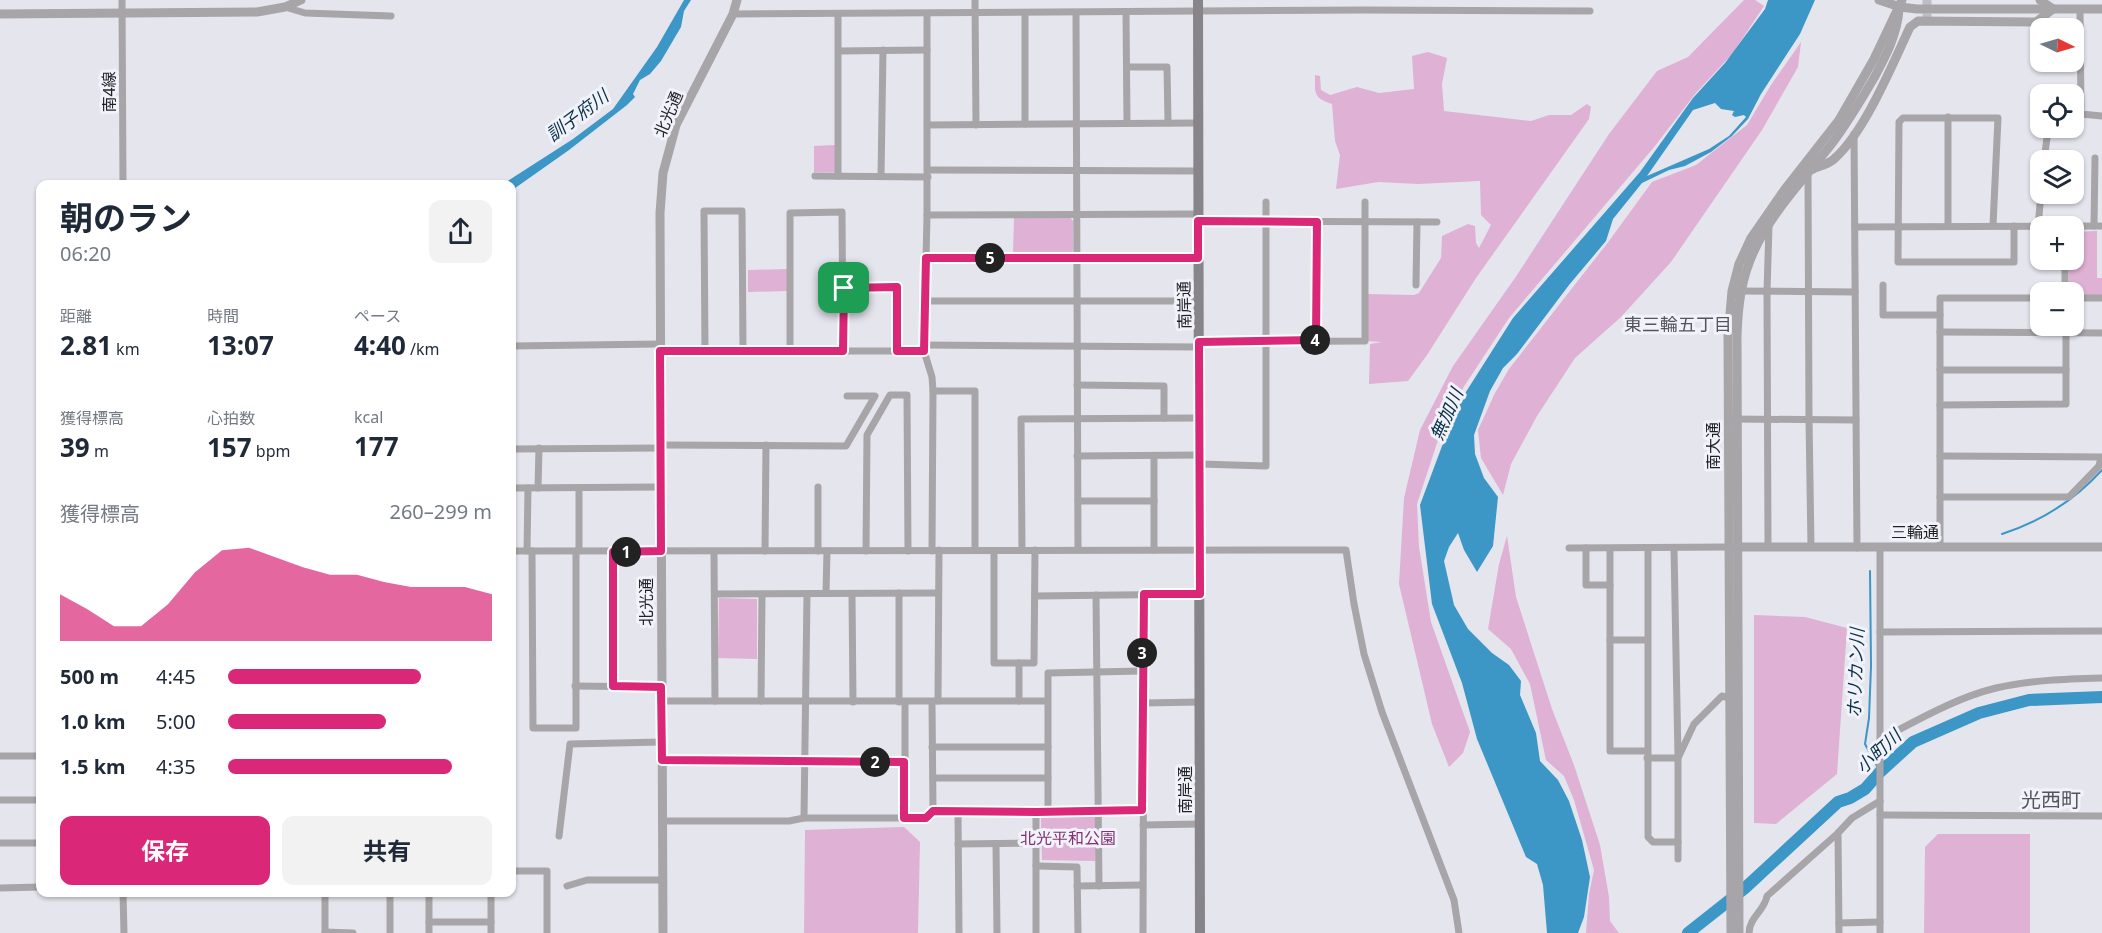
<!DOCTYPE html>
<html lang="ja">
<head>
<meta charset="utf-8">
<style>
	body { margin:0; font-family:"Noto Sans","Noto Sans JP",sans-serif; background:#f2f2f3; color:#1f2937; height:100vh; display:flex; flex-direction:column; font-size:22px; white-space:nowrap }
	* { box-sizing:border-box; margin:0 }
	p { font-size:20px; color:#747a83 }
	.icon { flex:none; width:33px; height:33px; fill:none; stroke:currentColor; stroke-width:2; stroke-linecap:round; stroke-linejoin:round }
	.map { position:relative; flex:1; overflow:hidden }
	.sheet { position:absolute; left:36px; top:180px; width:480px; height:717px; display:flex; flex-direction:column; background:#fff; border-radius:12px; box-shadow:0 2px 4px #0004 }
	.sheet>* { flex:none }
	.needle { width:39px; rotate:95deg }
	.tools { position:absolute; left:2030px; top:18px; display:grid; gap:12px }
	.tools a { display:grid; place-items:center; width:54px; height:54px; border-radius:12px; background:#fff; box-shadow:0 2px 4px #0004; font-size:30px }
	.pin { position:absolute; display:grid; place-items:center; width:51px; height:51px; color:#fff; margin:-26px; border-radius:12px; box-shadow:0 3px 9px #0006 }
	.km { position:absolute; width:30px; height:30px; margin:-15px; border-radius:50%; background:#222; color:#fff; font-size:16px; line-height:30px; text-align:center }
	.round { display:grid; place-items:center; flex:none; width:63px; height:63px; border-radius:12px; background:#f2f2f3 }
	.headline { display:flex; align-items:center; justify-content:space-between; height:102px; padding:0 24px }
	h1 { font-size:33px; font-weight:700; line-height:45px }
	.figures { display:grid; grid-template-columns:repeat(3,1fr); gap:9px; height:102px; padding:6px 24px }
	.figures div { display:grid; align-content:center }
	.figures b { font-size:26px; font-weight:700 }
	.figures small { font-size:16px; font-weight:400 }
	.figures p { font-size:16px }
	.chart { height:168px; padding:12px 24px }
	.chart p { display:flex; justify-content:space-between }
	.chart svg { width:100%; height:108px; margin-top:6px; fill:#db2777; opacity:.7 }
	.cta { display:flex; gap:12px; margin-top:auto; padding:12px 24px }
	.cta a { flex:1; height:69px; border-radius:12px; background:#db2777; color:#fff; font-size:24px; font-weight:700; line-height:69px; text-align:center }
	.cta a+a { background:#f2f2f3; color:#1f2937 }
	ul { padding:0 24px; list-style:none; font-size:20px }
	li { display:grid; grid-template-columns:96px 72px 1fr; align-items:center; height:45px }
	li i { height:15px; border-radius:8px; background:#db2777 }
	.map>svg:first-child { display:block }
	.green { fill:#dfb1d4 }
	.water { fill:#3c96c6; fill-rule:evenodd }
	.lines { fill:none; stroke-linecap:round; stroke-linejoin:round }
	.stream { stroke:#3c96c6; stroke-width:2 }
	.river { stroke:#3c96c6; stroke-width:12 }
	.tertiary-tunnel { stroke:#bdbec5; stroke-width:9; stroke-dasharray:9 4.5; stroke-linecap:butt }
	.minor { stroke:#a7a5a8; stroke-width:7 }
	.tertiary { stroke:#a7a5a8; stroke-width:9 }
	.secondary { stroke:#88858a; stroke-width:10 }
	.route-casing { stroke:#fff; stroke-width:12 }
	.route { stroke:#db2777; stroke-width:8 }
	.labels { text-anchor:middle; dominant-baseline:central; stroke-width:6; stroke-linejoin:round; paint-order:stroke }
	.street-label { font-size:16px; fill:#1f2023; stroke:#f2f2fb }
	.park-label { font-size:16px; fill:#843276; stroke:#f2f2fb }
	.water-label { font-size:18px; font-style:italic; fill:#0a3246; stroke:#f2f2fb }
	.neighbourhood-label { font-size:18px; fill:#55555c; stroke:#f2f2fb }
	.quarter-label { font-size:20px; fill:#55555c; stroke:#f2f2fb }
</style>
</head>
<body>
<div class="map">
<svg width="2102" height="933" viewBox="0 0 2102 933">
	<rect width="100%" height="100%" fill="#e5e5ee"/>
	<!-- green -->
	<g class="green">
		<polygon points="1744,0 1755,0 1764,6 1733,53 1695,94 1655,146 1509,318 1463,388 1437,443 1417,504 1419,547 1431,622 1470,732 1463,753 1449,767 1432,724 1399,584 1404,498 1420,430 1453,366 1515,278 1609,134 1657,71 1688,57"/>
		<polygon points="1801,42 1798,67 1762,130 1671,262 1621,317 1575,358 1537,416 1511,464 1503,495 1481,458 1478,430 1495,393 1509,369 1609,241 1652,182 1696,165 1747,125 1771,85"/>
		<path d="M1428 52 1447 58 1442 84 1444 111 1531 121 1549 115H1571L1587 104 1591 107 1589 119 1476 278 1427 355 1408 381 1369 384 1370 344 1382 342 1365 341 1366 294 1414 295 1419 293 1441 258 1442 236 1468 224 1475 226 1476 243 1479 248 1491 225 1481 215 1480 181 1418 184 1378 182 1336 189 1340 155 1335 141 1332 104C1313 98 1315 93 1315 75L1320 76 1321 90 1330 95 1357 87 1379 93 1414 89 1412 56Z"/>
		<polygon points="835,145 835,172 814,172 814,146"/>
		<polygon points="1014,217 1070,217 1073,221 1073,251 1069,254 1013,254"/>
		<polygon points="2097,231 2097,278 2102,278 2102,296 2073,296 2073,292 2069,292 2069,260 2073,260 2073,232"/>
		<polygon points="787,269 787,291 748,292 748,270"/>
		<polygon points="1507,536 1516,597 1552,709 1574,765 1600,845 1609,897 1610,921 1619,933 1586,933 1589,894 1594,870 1574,800 1564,776 1546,760 1530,684 1511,649 1488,629 1499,564"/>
		<polygon points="719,598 757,599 757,659 718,658"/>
		<polygon points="1754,615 1805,617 1847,628 1837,774 1776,824 1754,823"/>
		<polygon points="1093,814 1095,817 1095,861 1042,860 1041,817 1043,815"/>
		<polygon points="904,827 920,842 918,933 804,933 805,830"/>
		<polygon points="1938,834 2030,834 2030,933 1924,933 1925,847"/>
	</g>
	<!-- water -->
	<g class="water">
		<polygon points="684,0 691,0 684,11 681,27 661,61 650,74 640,80 633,94 635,97 627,105 569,150 518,186 512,190 512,184 503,184 573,139 613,109 657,47"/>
		<path d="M1768 0H1815L1800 34 1761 94 1748 119 1732 136 1711 152 1685 166 1669 170 1642 183 1613 219 1606 241 1569 285 1517 354 1503 368 1490 391 1474 435 1475 454 1484 478 1498 497 1493 546 1477 572 1464 550 1458 533 1449 547 1444 561 1454 605 1468 629 1492 653 1509 665 1521 681 1520 695 1536 733 1540 761 1558 780 1569 801 1582 840 1590 877 1584 917 1578 933H1547L1543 885 1537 864 1526 857 1477 739 1462 683 1432 604 1420 505 1457 406 1513 318 1640 172 1693 98 1725 63 1765 9ZM1715 103 1721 109 1734 111 1732 115 1735 117 1744 115 1746 117 1729 136 1709 149 1647 176 1693 110Z"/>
	</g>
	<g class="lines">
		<!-- stream -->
		<g class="stream">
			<path d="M2002 534C2042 521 2074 501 2102 470"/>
			<polyline points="1870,571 1871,666 1869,718 1865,744 1877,766"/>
		</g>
		<!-- river -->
		<polyline class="river" points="1688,933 1745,888 1838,802 1850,798 1865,789 1880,772 1913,742 1979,713 2029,700 2102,697"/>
		<!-- tertiary-tunnel -->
		<polyline class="tertiary-tunnel" points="1927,0 1927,21"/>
		<!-- minor -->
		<g class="minor">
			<polyline points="122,0 123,184"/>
			<polyline points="975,0 976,125"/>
			<polyline points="285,7 305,13 391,16"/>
			<polyline points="2080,9 2081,114 2102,116"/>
			<polyline points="1076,13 1078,550"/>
			<polyline points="1126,13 1127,123"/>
			<polyline points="733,14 1364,10 1590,11"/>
			<polyline points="838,14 838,176"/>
			<polyline points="927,14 927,215 924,351 932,377 933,391 932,551"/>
			<polyline points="839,51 927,50"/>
			<polyline points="1127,67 1167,67 1168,123"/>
			<polyline points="1025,124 1025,13"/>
			<polyline points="928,125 1198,123"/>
			<polyline points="1854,134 1857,548"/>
			<polyline points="2044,160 2047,138"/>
			<polyline points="928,170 1198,171"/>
			<polyline points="1808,172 1809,419 1811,547"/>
			<polyline points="815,176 928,177"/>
			<polyline points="881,176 883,50"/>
			<polyline points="927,215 1198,214"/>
			<polyline points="1198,221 1437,222"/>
			<polyline points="1993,225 1998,118 1903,118 1899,122 1898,262 2014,262 2014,226"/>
			<polyline points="1948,226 1948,117"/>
			<polyline points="2038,226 2041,194"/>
			<polyline points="2094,226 2095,158"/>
			<polyline points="1855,227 2102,226"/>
			<polyline points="926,258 1198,258"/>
			<polyline points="2065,260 2065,292"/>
			<polyline points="1416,285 1417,222"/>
			<polyline points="1883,285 1883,315 1940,315"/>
			<polyline points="844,287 897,287 897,351"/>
			<polyline points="1737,291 1855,292"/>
			<polyline points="2073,298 2102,298"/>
			<polyline points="926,301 1199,301"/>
			<polyline points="1940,332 2102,333"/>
			<polyline points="1316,340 1317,222"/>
			<polyline points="1199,342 1365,341 1365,202"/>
			<polyline points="924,345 1199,347"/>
			<polyline points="512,346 659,344"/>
			<polyline points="660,351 924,351"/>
			<polyline points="705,351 704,211 742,211 743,351"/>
			<polyline points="790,351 790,213 842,212 843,351"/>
			<polyline points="1940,370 2066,370"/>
			<polyline points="1077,385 1164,386 1164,418"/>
			<polyline points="933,391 975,391 975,550"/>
			<polyline points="1940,405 2066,404 2066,326"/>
			<polyline points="1733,419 1856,420"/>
			<polyline points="660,445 846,446 875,396 847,396"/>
			<polyline points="512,449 660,448"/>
			<polyline points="1077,456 1199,455"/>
			<polyline points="1154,456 1154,550"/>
			<polyline points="1940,456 2101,457 2099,466 2069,497 1940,497"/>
			<polyline points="1200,464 1266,466 1266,202"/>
			<polyline points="818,487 818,551"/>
			<polyline points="512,488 660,487"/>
			<polyline points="538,488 539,448"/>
			<polyline points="1078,501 1154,501"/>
			<polyline points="1768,547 1767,291 1769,226"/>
			<polyline points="1940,547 1940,298 2040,298"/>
			<polyline points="1569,548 1729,547"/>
			<polyline points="1586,548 1586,585 1610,585"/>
			<polyline points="1610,549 1610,751 1647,751"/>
			<polyline points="1648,549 1648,837 1653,842 1678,842"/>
			<polyline points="1022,550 1021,419 1199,418"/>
			<polyline points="512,551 1346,550 1354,604 1364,654 1382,712 1454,900 1459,933"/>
			<polyline points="527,551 528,488"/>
			<polyline points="532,551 533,728 576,728 576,552"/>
			<polyline points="579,551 579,488"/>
			<polyline points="765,551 766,445"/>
			<polyline points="866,551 867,435 890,395 907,395 908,551"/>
			<polyline points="994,551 994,663 1034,663 1035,550"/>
			<polyline points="613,552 613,686"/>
			<polyline points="714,552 715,701"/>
			<polyline points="826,593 827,551"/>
			<polyline points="715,594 938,593"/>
			<polyline points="852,594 853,702"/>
			<polyline points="1096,595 1099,886"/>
			<polyline points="1035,596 1200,594"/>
			<polyline points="1880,632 2102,631"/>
			<polyline points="1610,640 1647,640"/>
			<polyline points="575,686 661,687"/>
			<polyline points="661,701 1047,701"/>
			<polyline points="761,701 762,594"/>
			<polyline points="938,701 939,550"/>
			<polyline points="1019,701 1019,663"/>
			<polyline points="899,702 899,593"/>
			<polyline points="932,702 933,811"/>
			<polyline points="1143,703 1200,702"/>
			<path d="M1881 739C1918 720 1955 698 1996 688 2031 680 2066 679 2102 678"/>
			<polyline points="932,747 1048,747"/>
			<polyline points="0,756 40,756"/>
			<polyline points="1647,758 1678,758 1674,549"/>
			<polyline points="662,760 904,762"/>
			<polyline points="933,778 1048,778"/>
			<polyline points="0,800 40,800"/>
			<polyline points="958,812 959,933"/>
			<polyline points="1048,812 1048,673 1142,671"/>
			<polyline points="1880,815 2102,816"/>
			<polyline points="804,818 807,594"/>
			<polyline points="905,818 905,702"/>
			<polyline points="662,821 789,821 804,818 926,818 933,811 1036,812 1142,810"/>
			<polyline points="1143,825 1200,824"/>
			<polyline points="559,836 570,744 662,742"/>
			<polyline points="0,843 40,843"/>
			<polyline points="958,844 1036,843"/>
			<polyline points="996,844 997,933"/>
			<polyline points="1678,859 1678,758 1694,724 1722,696 1733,699"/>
			<polyline points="1036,866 1077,867 1078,933"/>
			<polyline points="512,871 547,871 547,933"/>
			<polyline points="567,886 587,880 663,880"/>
			<polyline points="1077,886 1142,885"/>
			<polyline points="0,888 40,887"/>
			<polyline points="123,892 124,933"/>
			<polyline points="325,892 325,933"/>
			<polyline points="491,892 491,933"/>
			<polyline points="429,922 491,922"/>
			<polyline points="1839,923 1880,922"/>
			<polyline points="325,932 353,933"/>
			<polyline points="390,933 390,892"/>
			<polyline points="429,933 429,892"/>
			<polyline points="1036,933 1036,812"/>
			<polyline points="1143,933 1144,594"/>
			<path d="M1749 933C1749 918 1765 910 1767 896L1838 833"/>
			<polyline points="1839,933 1838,833 1852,818 1880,801"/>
			<polyline points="1880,933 1880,548"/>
		</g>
		<!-- tertiary -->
		<g class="tertiary">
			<polyline points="1879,0 1900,7 1917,9 2102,9"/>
			<polyline points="0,14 257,12 285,7 301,0"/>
			<path d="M1813 169C1820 166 1829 164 1834 159 1865 132 1892 65 1910 27L1918 21 2036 22 2053 9 2040 0"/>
			<polyline points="1731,547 2102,547"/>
			<polyline points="663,933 660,213 663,173 676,125 733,14 737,0"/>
			<polyline points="1731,933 1728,336 1732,291 1739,264 1751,238 1785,189 1839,120 1874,59 1902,0"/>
			<path d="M1739 933 1737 336C1738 306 1741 279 1754 251 1771 214 1801 182 1826 151 1845 128 1859 103 1874 78 1886 56 1897 35 1899 10"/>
		</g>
		<!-- secondary -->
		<polyline class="secondary" points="1198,0 1200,933"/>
	</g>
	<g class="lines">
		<!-- route casing -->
		<g class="route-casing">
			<polygon id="route" points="1198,221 1317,222 1316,340 1199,342 1200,594 1144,594 1142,810 1036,812 933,811 926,818 904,818 904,762 662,760 661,687 613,686 613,552 661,551 660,351 843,351 844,288 897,287 897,351 924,351 926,258 1198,258"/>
		</g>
		<!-- route -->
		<use href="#route" class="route"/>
	</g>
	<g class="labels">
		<!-- street labels -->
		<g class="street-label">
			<text transform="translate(109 92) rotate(-90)">南4線</text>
			<text transform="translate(668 114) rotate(-67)">北光通</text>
			<text transform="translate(1184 305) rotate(-91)">南岸通</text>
			<text transform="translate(1713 446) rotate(-90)">南大通</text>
			<text x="1915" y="532">三輪通</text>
			<text transform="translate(646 602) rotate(-90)">北光通</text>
			<text transform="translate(1185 790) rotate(-90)">南岸通</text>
		</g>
		<!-- park labels -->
		<g class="park-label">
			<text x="1068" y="838">北光平和公園</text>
		</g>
		<!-- water labels -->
		<g class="water-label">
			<text transform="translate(577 115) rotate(-37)">訓子府川</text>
			<text transform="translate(1446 414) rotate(-66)">無加川</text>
			<text transform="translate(1855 673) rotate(-88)">ホリカン川</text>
			<text transform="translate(1878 751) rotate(-43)">小町川</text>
		</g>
		<!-- neighbourhood labels -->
		<g class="neighbourhood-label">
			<text x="1678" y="324">東三輪五丁目</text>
		</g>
		<!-- quarter labels -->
		<g class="quarter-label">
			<text x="2051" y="799">光西町</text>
		</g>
	</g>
</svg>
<div class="tools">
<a><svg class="needle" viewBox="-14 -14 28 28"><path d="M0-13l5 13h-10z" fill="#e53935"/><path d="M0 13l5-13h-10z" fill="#747a83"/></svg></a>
<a><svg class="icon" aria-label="locate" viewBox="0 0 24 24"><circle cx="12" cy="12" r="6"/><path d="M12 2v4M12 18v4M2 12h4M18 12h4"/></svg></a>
<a><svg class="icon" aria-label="layers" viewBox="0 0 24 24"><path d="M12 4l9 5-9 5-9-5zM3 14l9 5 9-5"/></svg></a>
<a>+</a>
<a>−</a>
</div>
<div class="pin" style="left:844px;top:288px;background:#1e9e55"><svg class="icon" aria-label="arrive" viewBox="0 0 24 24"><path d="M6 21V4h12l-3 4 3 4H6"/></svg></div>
<b class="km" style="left:626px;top:552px">1</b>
<b class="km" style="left:875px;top:762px">2</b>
<b class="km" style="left:1142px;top:653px">3</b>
<b class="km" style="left:1315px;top:340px">4</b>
<b class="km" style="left:990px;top:258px">5</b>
<section class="sheet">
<div class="headline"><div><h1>朝のラン</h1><p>06:20</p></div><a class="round"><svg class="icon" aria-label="share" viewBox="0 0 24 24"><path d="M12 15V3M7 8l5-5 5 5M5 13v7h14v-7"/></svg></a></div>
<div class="figures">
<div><p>距離</p><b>2.81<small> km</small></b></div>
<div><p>時間</p><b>13:07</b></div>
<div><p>ペース</p><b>4:40<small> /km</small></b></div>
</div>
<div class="figures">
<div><p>獲得標高</p><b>39<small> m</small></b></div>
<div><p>心拍数</p><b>157<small> bpm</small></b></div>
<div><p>kcal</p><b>177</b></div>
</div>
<div class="chart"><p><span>獲得標高</span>260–299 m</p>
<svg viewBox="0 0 160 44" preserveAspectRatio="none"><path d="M0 44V25L10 31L20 38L30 38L40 29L50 16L60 7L70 6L80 10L90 14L100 17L110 17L120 20L130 22L140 22L150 22L160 25V44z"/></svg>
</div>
<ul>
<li><b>500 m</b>4:45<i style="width:73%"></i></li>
<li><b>1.0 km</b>5:00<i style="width:60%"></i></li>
<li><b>1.5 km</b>4:35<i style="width:85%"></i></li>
</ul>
<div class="cta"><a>保存</a><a>共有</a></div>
</section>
</div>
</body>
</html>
